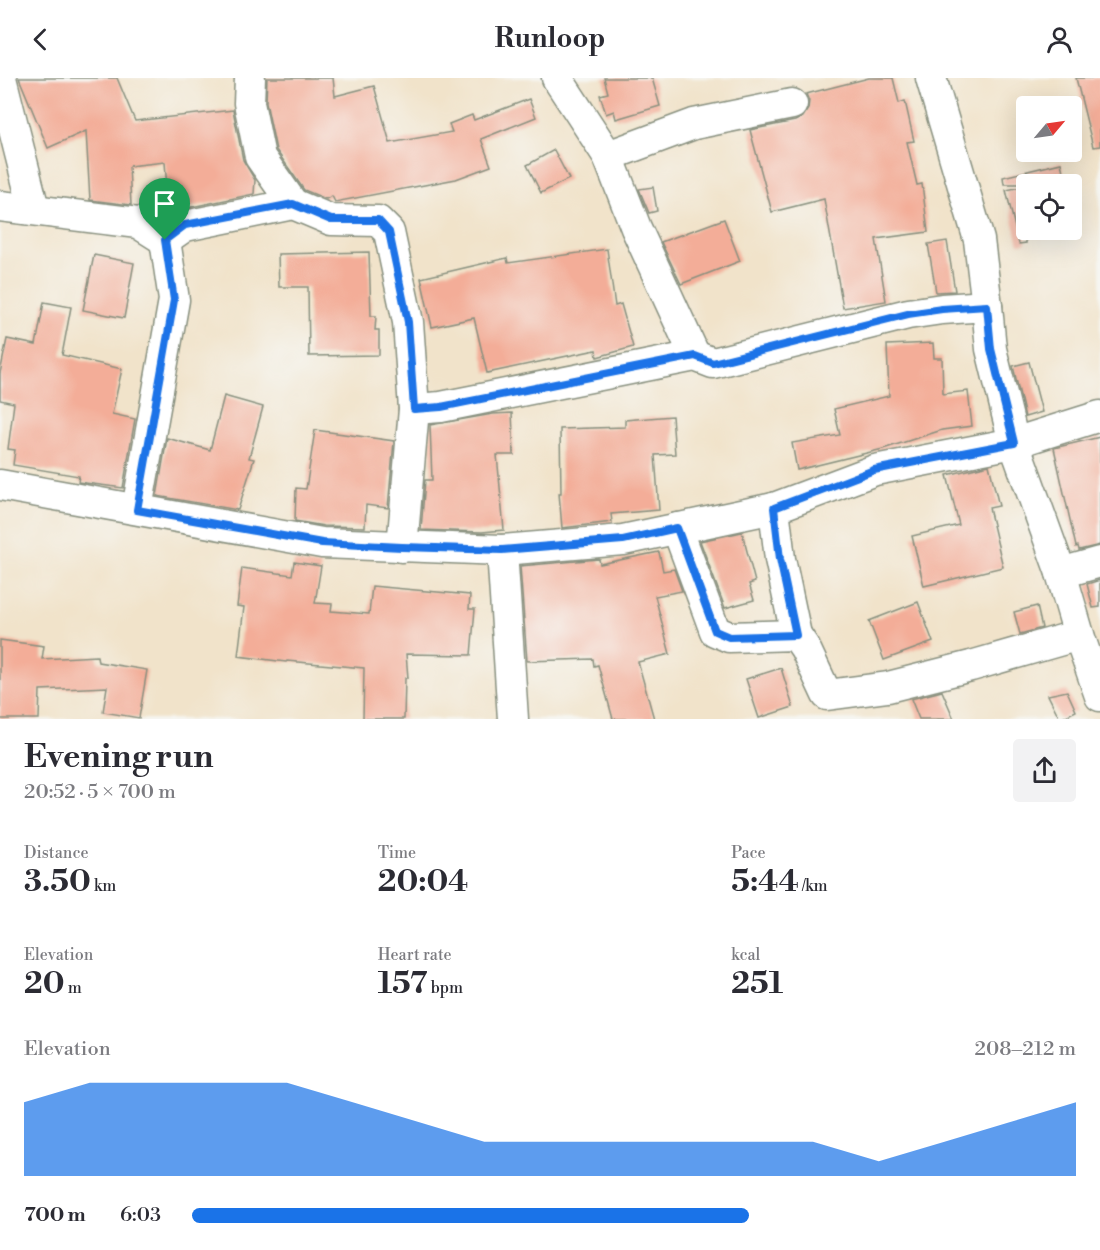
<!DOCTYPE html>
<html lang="en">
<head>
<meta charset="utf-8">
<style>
	body { margin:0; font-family:"Libre Bodoni",serif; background:#f2f2f3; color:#2b2b33; height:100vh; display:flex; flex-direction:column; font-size:22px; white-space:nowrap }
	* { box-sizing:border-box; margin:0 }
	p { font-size:20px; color:#7c7c81 }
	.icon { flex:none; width:33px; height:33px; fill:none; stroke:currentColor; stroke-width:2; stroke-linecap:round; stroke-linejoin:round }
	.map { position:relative; height:641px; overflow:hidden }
	.side { display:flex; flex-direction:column; background:#fff; flex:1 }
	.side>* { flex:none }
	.needle { width:39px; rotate:61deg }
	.tools { position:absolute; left:1016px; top:18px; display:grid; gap:12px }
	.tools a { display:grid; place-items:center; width:66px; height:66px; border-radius:6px; background:#fff; box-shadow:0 6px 24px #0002; font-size:30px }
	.pin { position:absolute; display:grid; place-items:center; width:51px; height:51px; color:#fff; margin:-62px -26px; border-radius:50% 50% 50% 0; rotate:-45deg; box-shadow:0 0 6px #0007 }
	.pin .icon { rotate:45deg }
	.round { display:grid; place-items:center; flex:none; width:63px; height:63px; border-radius:6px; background:#f2f2f3 }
	.headline { display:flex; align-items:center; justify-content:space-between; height:102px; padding:0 24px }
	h1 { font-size:33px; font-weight:800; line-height:45px }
	.figures { display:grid; grid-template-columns:repeat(3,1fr); gap:9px; height:102px; padding:6px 24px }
	.figures div { display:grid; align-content:center }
	.figures b { font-size:30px; font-weight:800 }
	.figures small { font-size:16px; font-weight:400 }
	.figures p { font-size:16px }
	.chart { height:168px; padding:12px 24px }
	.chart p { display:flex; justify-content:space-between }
	.chart svg { width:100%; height:108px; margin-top:6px; fill:#1a73e8; opacity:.7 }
	ul { padding:0 24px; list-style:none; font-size:20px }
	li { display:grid; grid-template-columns:96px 72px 1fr; align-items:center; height:45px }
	li i { height:15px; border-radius:8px; background:#1a73e8 }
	header { display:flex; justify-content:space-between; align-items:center; height:78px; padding:0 24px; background:#fff; font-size:27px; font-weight:800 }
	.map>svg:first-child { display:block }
	.building { fill:#f3ad98 }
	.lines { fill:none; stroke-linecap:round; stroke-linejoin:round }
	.minor-casing { stroke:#88907f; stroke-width:33 }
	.minor { stroke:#fff; stroke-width:30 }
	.route-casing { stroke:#fff; stroke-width:12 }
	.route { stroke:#1a73e8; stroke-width:8 }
</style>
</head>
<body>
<header><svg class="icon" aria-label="back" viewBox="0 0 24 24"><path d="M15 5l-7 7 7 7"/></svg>Runloop<svg class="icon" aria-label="person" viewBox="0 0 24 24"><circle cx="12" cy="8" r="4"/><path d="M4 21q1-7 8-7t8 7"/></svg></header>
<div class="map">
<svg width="1100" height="641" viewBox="0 0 1100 641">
	<rect width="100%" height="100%" fill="#f6f6f2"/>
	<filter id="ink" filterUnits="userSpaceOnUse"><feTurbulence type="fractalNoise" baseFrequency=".0167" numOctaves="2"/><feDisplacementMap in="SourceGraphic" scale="12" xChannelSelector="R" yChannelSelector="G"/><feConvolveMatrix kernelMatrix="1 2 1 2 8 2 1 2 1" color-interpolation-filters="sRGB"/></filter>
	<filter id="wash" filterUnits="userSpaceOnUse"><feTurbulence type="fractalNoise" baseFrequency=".008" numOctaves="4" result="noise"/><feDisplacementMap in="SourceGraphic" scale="24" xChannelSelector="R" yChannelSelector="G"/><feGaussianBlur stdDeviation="1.35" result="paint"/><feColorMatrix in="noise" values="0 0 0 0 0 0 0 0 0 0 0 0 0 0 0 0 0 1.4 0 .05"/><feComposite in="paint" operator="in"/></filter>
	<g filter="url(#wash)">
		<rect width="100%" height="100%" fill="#f1e3ca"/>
		<g id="blocks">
			<!-- building -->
			<g class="building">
				<polygon points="19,0 117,0 135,43 233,32 243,82 255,102 254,116 182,131 169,138 165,84 129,88 131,127 90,122 86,53 48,70"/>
				<polygon points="267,0 333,0 335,18 374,8 390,65 452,54 449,46 472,37 474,42 529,21 536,39 481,61 491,88 456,101 335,124 332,118 326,121 304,112 276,72 266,24"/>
				<polygon points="604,0 652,0 660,28 616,41 614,33 606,36 600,17 608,15"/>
				<polygon points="869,0 893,0 899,25 905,23 914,63 907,64 917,107 922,106 928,154 876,161 886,223 843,230 824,121 772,134 750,52 795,43 803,39 808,31 809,23 806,16"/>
				<polygon points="1076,0 1100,0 1100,68 1093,69"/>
				<polygon points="554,72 569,101 541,115 527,87"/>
				<polygon points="1061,85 1066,106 1004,106 1003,99"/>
				<polygon points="1026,108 1026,165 1019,166 1006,112"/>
				<polygon points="653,109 657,133 649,135 639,111"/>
				<polygon points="724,141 740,183 681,206 661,164"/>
				<polygon points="947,163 955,213 936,214 928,166"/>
				<polygon points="607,171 615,228 621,226 633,269 597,279 596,272 487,295 474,240 432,249 421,200 507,180 508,185"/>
				<polygon points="369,174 371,238 376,238 375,252 379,252 379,277 309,278 308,209 279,209 278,176"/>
				<polygon points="94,177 134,185 124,240 83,232"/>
				<polygon points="44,224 71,229 62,277 122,291 112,336 135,341 123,410 78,404 79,398 13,387 15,372 8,371 14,325 0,322 0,295 7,261 36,267"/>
				<polygon points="933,265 934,280 942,280 943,316 968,313 972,348 942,352 883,371 797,392 792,365 840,357 834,331 889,318 887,267"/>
				<polygon points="1029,284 1042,334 1025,339 1013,288"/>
				<polygon points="224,318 263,329 249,380 254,381 238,432 157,418 167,360 210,372"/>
				<polygon points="512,335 514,377 497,377 504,452 482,454 421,452 425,402 432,402 430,347 493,336"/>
				<polygon points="672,338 675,376 655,377 659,432 611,436 612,444 562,450 559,415 561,415 560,351 625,349 625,342"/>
				<polygon points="315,352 394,363 388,430 366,427 365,449 324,448 295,443 296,410 306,411"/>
				<polygon points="1100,359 1100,467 1079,472 1078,468 1076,469 1054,370"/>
				<polygon points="989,387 999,428 989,430 1003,489 924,508 912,458 959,447 947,397"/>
				<polygon points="742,454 755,504 749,506 754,522 725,530 700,463"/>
				<polygon points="659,474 663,493 674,491 682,513 655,518 670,576 638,584 654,641 613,641 598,587 594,588 593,581 527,583 520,488 599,481 600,486"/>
				<polygon points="294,484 321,488 315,525 332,526 331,533 369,536 372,508 470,517 469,531 475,531 471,577 406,576 408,600 405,600 404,641 363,641 364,590 287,583 286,584 238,578 244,529 237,528 242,490 292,497"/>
				<polygon points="1100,502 1100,529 1093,530 1087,506"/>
				<polygon points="918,524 933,564 884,582 869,543"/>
				<polygon points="1037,528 1042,550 1020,556 1014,534"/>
				<polygon points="0,562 44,568 42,581 97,578 98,584 147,592 139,640 103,634 107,609 40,612 39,641 0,641"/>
				<polygon points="781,590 793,629 759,640 746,601"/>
				<polygon points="942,613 954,641 919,641 911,621"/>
				<polygon points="1067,613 1076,633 1060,641 1048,617"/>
			</g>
		</g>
	</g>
	<g filter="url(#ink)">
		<use href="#blocks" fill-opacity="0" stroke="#88907f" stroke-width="1.5"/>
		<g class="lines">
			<!-- minor casing -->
			<g class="minor-casing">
				<g id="minor">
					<polyline points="1,0 34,131"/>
					<polyline points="250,0 249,25 260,79 293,126"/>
					<polyline points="557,0 608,78 636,150 695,278"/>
					<polyline points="931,0 979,162 987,228"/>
					<polyline points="608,78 694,46 792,26"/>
					<polyline points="0,128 138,145 165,162 185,148 293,126 331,142 378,143 389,154 408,244 414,331 402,469"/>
					<polyline points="414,331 441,329 695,278 713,285 908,236 942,231 987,228 991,271 1014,365 1061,495 1079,557 1100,618"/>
					<polyline points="0,407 322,465 502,472 623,462 774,430 875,392 1014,365 1100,338"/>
					<polyline points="774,430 780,481 796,557"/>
					<polyline points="137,431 174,222 165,162"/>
					<polyline points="677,450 715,553 729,559 796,557 805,570 827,617 888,609 971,588 1079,557"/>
					<polyline points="502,472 513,641"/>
					<polyline points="1061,495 1100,484"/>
				</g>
			</g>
			<!-- minor -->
			<use href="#minor" class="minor"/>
		</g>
	</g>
	<g class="lines" filter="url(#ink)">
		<!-- route casing -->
		<g class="route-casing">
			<polygon id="route" points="293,126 331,142 378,142 389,154 408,244 414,331 441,329 695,278 713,285 908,236 942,231 987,228 991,271 1014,365 874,392 774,430 780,481 796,557 729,559 715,553 677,450 623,462 502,472 402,469 322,465 137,432 174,222 165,162 185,147"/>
		</g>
		<!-- route -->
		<use href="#route" class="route"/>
	</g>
</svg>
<div class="tools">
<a><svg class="needle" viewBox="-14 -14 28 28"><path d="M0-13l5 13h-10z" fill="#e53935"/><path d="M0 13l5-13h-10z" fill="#7c7c81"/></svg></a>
<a><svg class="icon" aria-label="locate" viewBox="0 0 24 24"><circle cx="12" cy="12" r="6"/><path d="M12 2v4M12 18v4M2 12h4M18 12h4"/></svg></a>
</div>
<div class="pin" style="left:165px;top:162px;background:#1e9e55"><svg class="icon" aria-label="arrive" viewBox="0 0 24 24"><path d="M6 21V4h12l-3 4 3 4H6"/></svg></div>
</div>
<section class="side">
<div class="headline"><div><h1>Evening run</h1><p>20:52 · 5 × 700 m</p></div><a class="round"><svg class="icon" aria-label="share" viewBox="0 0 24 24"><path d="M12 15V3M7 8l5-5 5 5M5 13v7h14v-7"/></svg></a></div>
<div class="figures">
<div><p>Distance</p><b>3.50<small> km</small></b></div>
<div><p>Time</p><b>20:04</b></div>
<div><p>Pace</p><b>5:44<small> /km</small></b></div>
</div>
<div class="figures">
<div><p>Elevation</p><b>20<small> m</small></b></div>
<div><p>Heart rate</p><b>157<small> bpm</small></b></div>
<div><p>kcal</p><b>251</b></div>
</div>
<div class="chart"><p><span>Elevation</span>208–212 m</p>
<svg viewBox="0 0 160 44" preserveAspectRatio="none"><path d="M0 44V14L10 6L20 6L30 6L40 6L50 14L60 22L70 30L80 30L90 30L100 30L110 30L120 30L130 38L140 30L150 22L160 14V44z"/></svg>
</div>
<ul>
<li><b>700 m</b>6:03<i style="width:63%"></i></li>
</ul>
</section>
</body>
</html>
